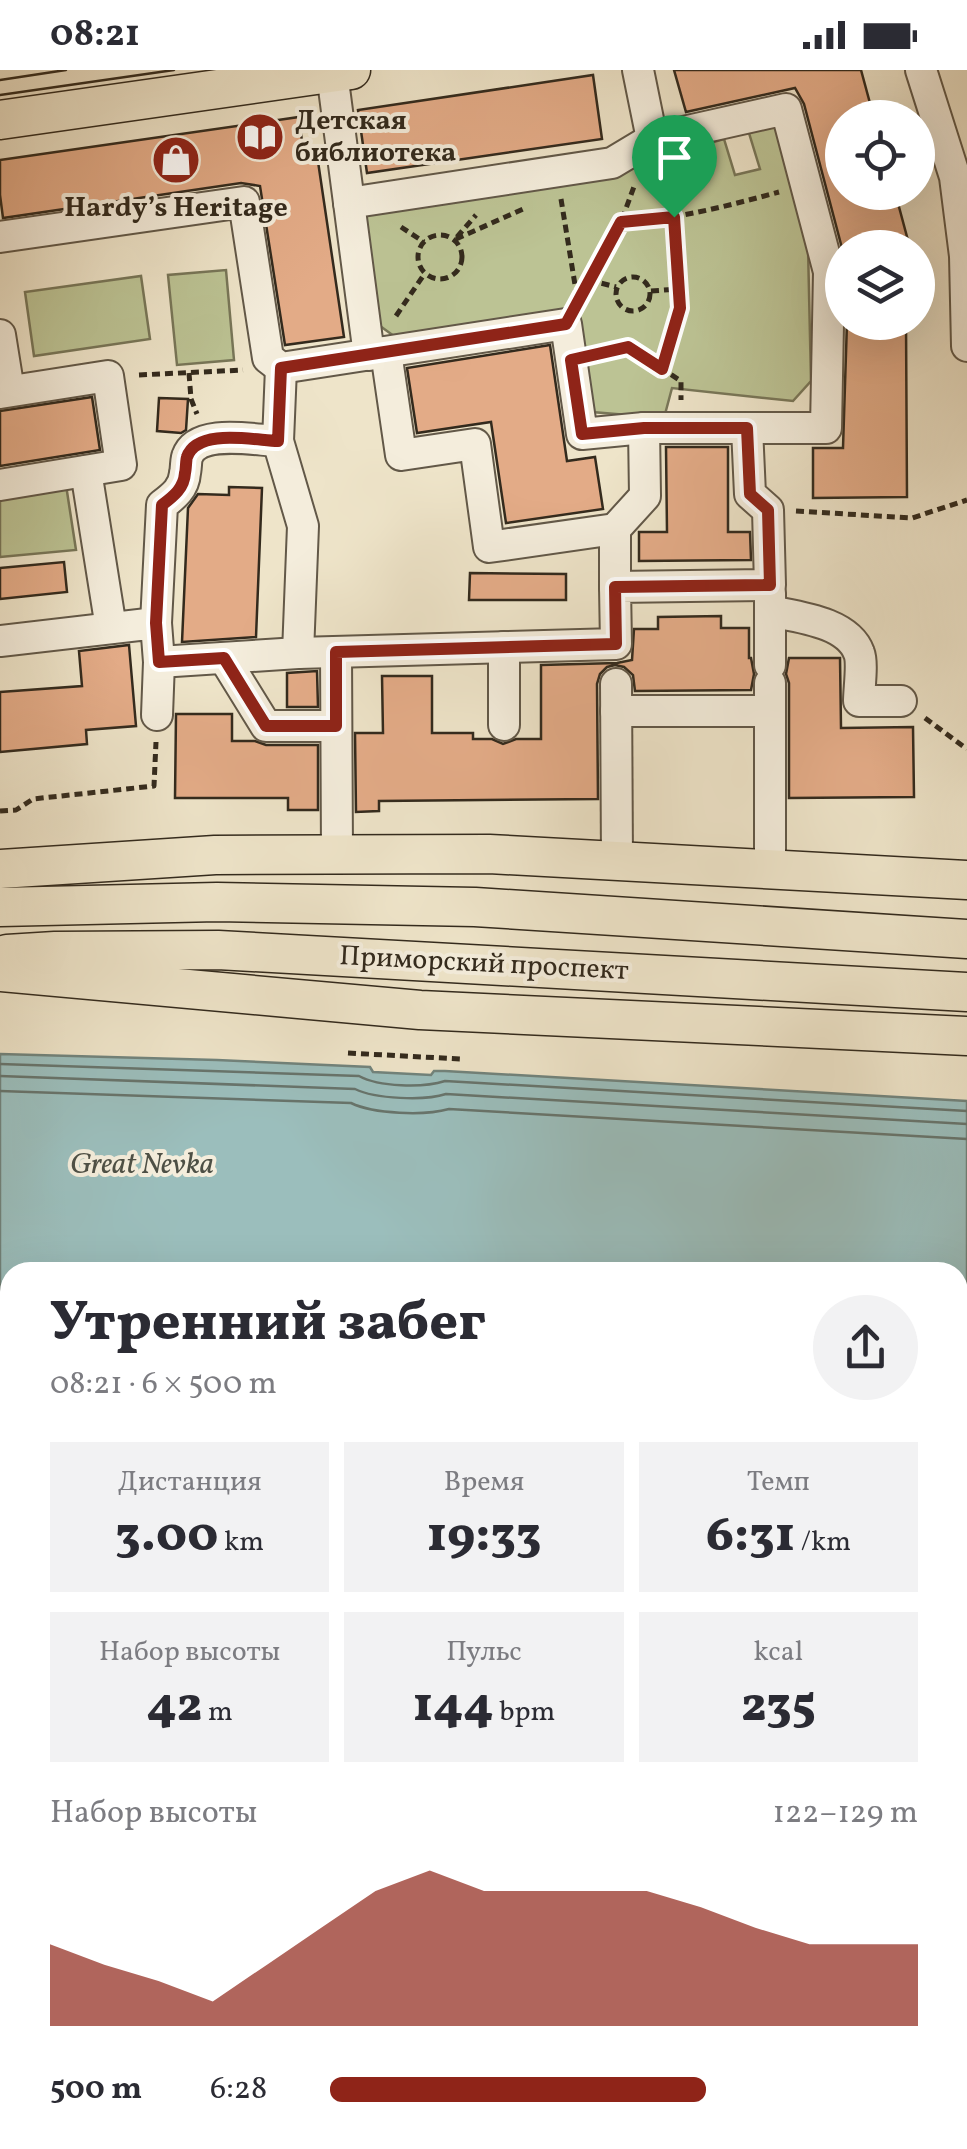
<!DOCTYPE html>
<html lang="ru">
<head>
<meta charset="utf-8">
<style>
	body { margin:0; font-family:Vollkorn,serif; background:#f2f2f3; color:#2b2b33; height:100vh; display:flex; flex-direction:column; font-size:38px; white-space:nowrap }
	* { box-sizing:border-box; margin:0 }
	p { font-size:32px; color:#7c7c81 }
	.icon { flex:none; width:55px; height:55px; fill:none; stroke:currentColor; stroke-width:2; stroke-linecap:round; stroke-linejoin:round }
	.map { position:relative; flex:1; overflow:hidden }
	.sheet { position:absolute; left:0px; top:1192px; width:968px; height:888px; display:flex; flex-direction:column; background:#fff; border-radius:30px 30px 0 0; box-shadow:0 10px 40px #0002 }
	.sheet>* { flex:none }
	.controls { position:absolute; left:825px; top:30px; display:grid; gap:20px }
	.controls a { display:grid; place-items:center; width:110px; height:110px; border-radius:50%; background:#fff; box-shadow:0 10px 40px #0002; font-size:50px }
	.pin { position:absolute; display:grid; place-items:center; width:85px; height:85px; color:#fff; margin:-102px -42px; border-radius:50% 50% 50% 0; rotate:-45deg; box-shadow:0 0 10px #0007 }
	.pin .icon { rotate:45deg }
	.round { display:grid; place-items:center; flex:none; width:105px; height:105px; border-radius:52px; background:#f2f2f3 }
	.headline { display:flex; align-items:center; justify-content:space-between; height:170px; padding:0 50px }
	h1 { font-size:55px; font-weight:800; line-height:75px }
	.figures { display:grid; grid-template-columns:repeat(3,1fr); gap:15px; height:170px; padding:10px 50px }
	.figures div { display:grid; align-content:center; border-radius:0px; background:#f2f2f3; text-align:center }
	.figures b { font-size:50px; font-weight:800 }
	.figures small { font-size:28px; font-weight:400 }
	.figures p { font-size:28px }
	.chart { height:280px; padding:20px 50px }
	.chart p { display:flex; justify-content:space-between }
	.chart svg { width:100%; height:180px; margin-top:10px; fill:#8f2418; opacity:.7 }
	ul { padding:0 50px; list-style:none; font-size:32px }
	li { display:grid; grid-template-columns:160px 120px 1fr; align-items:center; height:75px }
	li i { height:25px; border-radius:12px; background:#8f2418 }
	.status { display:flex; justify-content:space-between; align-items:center; height:70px; padding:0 50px; background:#fff; direction:ltr }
	.status svg { height:28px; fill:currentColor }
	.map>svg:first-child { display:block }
	.green { fill:#bcc394; stroke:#787658; stroke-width:2.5 }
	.water { fill:#9bbebc; stroke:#71837c; stroke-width:2.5 }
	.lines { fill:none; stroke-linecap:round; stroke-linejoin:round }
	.shore { stroke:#67746c; stroke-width:2.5 }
	.building { fill:#e3ab87; stroke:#332a1d; stroke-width:2.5 }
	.minor-casing { stroke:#625848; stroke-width:34 }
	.major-casing { stroke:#332a1d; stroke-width:41 }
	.path { stroke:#332a1d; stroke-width:5; stroke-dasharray:8 5; stroke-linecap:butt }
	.minor { stroke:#f4eddc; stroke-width:30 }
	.major { stroke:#eee4c9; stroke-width:38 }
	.tram { stroke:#332a1d; stroke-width:2.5 }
	.route-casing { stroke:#fff; stroke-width:20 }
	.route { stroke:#8f2418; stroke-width:12 }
	.labels { text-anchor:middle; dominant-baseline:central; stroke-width:8; stroke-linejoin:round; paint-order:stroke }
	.poi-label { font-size:28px; font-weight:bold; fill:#332a1d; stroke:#f4eddc; text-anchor:start }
	.street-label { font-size:28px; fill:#332a1d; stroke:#f4eddc }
	.water-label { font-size:30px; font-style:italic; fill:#4d4f45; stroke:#f4eddc }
</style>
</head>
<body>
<div class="status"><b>08:21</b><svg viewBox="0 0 49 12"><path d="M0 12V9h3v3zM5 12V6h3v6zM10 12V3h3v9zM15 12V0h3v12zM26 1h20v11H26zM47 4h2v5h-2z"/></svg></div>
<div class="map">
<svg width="967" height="2079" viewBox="0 0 967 2079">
	<rect width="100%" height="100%" fill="#eee4c9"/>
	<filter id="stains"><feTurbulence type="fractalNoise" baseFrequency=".002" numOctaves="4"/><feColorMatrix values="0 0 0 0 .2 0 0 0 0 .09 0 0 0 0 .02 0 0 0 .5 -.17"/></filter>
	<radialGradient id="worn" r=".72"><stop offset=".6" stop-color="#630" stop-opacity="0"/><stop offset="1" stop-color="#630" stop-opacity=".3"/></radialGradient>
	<!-- green -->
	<g class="green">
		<polygon points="777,54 808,177 811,311 793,331 672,318 664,348 592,342 575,243 398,269 376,253 359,144 616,100 724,69 735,105 760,99 749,63"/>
		<polygon points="226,200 234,290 177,295 168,205"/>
		<polygon points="141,206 150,269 34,286 25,222"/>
		<polygon points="66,415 76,480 0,487 0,425"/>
		<polygon points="64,2070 416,2070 501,2079 122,2079"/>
	</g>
	<!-- water -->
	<polygon class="water" points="0,984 217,990 370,997 373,1002 431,1005 434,1001 445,1001 967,1031 967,2058 958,2057 958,1202 10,1202 10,1953 0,1953"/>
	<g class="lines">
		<!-- shore -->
		<g class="shore">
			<path d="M0 994 359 1006C379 1017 423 1018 445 1011L967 1041"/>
			<path d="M0 1006 355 1019C375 1029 425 1031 446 1024L967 1054"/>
			<path d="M0 1021 351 1033C374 1044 424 1046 449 1039L967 1069"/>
		</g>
	</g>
	<!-- building -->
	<g class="building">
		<polygon points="674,0 861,0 874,48 842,48 842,122 895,122 910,178 842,178 804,34 795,18 686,42"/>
		<polygon points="593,5 602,69 367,103 358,40"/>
		<polygon points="299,47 303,80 316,78 344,267 285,275 260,116 241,113 3,148 0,125 0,90"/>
		<polygon points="847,252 906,252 907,427 813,428 813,378 843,378"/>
		<polygon points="550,275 567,391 595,387 603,439 506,453 491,352 417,363 407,298"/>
		<polygon points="92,327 100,380 0,396 0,341"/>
		<polygon points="159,328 188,329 186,360 181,363 157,361"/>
		<polygon points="666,377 728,377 728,462 750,462 751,490 639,491 639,462 667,462"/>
		<polygon points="229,417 262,418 256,567 182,572 188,438 198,424 229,425"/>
		<polygon points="64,492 67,522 0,529 0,498"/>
		<polygon points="470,503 566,504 566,530 469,530"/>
		<polygon points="721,546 721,558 749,558 749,588 751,588 754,604 751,620 635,621 633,605 624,597 615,595 607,597 600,604 597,614 598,729 379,731 379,741 356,742 355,663 383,663 382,606 432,606 432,663 473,663 473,669 492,669 503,674 516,669 541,669 541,595 617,593 632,590 634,559 658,559 658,547"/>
		<polygon points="129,575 136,656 86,660 87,674 0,682 0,622 82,616 79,581"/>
		<polygon points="789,588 840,588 841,658 913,657 914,727 789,728 789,613 786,604"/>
		<polygon points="317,601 318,637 287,637 287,603"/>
		<polygon points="176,644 232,644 232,671 255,671 266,675 318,675 318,740 288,740 288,728 175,728"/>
	</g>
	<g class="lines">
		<!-- minor casing -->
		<g class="minor-casing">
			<g id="minor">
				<polyline points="638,0 652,69"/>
				<polyline points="921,0 955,107 965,186 967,276"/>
				<polyline points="332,3 369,285"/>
				<polyline points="0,167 244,132 268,288 281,298 566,254 582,364 644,358 747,358"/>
				<polyline points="0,265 9,321"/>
				<polyline points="386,282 401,385 475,374 489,477 615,459"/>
				<polyline points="281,298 278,371 303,456 298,583"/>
				<polyline points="0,323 108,306 121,395 0,415"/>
				<polyline points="86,401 111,558"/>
				<polyline points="615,517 615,459 645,426 644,358"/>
				<polyline points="770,523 770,595"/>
				<path d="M770 541C798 547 848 552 859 583 863 593 859 619 859 631H901"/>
				<path d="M156 553 162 435C174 426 184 418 185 403 186 400 186 389 187 387 197 358 253 370 278 371"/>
				<polyline points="0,571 156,553 159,592 298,583 616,574 615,517 770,515 768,440 750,424 747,358 826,358 829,202 786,39 652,69 612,93 349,133"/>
				<polyline points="504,577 504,655"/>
				<polyline points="336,582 337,784"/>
				<polyline points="224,588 266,656 336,656"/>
				<polyline points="770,613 770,798"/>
				<polyline points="616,614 617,790"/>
				<polyline points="616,641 770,641"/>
				<polyline points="157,645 159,592"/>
				<polyline points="0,2027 10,2026"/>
				<polyline points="494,2070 563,2079"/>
			</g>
		</g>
		<!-- major casing -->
		<g class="major-casing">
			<g id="major">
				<polyline points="0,50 351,0"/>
				<polyline points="0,799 215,785 489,784 967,810"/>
				<polyline points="0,837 217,832 475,837 967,869"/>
				<polyline points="7,884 55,881 218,880 967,922"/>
				<polyline points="0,902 420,940 967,966"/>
			</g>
		</g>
		<!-- path -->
		<g class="path">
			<polyline points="561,129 577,227"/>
			<path d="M621 152C675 150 727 136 779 122"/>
			<polyline points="401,157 424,172"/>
			<circle cx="440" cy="187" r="22"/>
			<polyline points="457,167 476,145"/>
			<polyline points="456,169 523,139"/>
			<circle cx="633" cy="224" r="17"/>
			<polyline points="589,210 616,217"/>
			<polyline points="651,221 678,219"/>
			<polyline points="578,229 621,152 635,114"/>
			<polyline points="396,246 425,203"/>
			<polyline points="602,283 628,277 681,311 681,330"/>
			<polyline points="663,299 680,239 669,94"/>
			<polyline points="189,303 191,329 197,344"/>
			<polyline points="139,305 243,300"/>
			<polyline points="796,441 912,448 967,430"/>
			<polyline points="925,648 967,679"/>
			<polyline points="0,741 16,740 33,729 154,716 156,672"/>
			<polyline points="348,983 460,989"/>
			<polyline points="220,2070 271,2079"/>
			<polyline points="822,2070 875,2079"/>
			<polyline points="788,2079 795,2070"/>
		</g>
		<!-- minor -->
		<use href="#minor" class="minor"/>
		<!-- major -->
		<use href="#major" class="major"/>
		<!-- tram -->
		<g class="tram">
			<polyline points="0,10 66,0"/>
			<polyline points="0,25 174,0"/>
		</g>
	</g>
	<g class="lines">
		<!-- route casing -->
		<g class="route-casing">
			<path id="route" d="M674 147 680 238 662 299 628 277 571 290 582 364 644 358H747L750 424 768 440 770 515 615 517 616 574 336 582V656H266L224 588 159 592 156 553 162 435C174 426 184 418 185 403 186 400 186 389 187 387 197 358 253 370 278 371L281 298 566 254 621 152Z"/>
		</g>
		<!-- route -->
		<use href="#route" class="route"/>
	</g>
	<!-- icons -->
	<defs>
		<g id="library-disc" transform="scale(2.5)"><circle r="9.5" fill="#8f2418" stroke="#f4eddc"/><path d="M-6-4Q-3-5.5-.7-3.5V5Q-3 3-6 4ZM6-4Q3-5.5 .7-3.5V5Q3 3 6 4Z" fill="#fff"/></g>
		<g id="shop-disc" transform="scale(2.5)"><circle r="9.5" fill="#8f2418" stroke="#f4eddc"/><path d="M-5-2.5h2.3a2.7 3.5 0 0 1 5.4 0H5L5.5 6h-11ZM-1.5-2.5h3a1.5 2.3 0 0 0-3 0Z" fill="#fff"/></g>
	</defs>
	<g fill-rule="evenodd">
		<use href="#library-disc" x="260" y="67"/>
		<use href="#shop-disc" x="176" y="90"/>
	</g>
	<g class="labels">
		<!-- poi labels -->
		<g class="poi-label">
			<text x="295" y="51">Детская<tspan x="295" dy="32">библиотека</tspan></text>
			<text x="176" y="138" text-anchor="middle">Hardy’s Heritage</text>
		</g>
		<!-- street labels -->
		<g class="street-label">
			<text transform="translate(484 894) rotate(3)">Приморский проспект</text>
		</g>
		<!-- water labels -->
		<g class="water-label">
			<text x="142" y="1095">Great Nevka</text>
		</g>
	</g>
	<rect width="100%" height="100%" filter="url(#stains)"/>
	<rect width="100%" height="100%" fill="url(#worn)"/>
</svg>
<div class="controls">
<a><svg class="icon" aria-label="locate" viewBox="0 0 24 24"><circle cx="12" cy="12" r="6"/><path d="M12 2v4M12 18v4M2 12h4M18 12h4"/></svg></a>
<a><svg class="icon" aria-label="layers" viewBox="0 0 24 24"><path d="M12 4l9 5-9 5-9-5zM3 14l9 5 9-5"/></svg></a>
</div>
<div class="pin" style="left:674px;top:147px;background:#1e9e55"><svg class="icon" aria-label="arrive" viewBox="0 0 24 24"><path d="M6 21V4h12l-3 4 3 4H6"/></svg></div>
<section class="sheet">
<div class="headline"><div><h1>Утренний забег</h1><p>08:21 · 6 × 500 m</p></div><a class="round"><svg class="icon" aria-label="share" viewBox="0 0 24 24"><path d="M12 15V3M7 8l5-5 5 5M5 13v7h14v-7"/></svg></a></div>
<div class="figures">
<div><p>Дистанция</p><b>3.00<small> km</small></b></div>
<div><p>Время</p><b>19:33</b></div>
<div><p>Темп</p><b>6:31<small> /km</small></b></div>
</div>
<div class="figures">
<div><p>Набор высоты</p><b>42<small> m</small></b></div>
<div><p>Пульс</p><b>144<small> bpm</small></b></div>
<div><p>kcal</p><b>235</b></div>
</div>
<div class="chart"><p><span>Набор высоты</span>122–129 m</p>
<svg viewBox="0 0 160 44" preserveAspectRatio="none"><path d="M0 44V24L10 29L20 33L30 38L40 29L50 20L60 11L70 6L80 11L90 11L100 11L110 11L120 15L130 20L140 24L150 24L160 24V44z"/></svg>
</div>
<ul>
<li><b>500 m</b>6:28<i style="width:64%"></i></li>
</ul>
</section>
</div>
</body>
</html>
